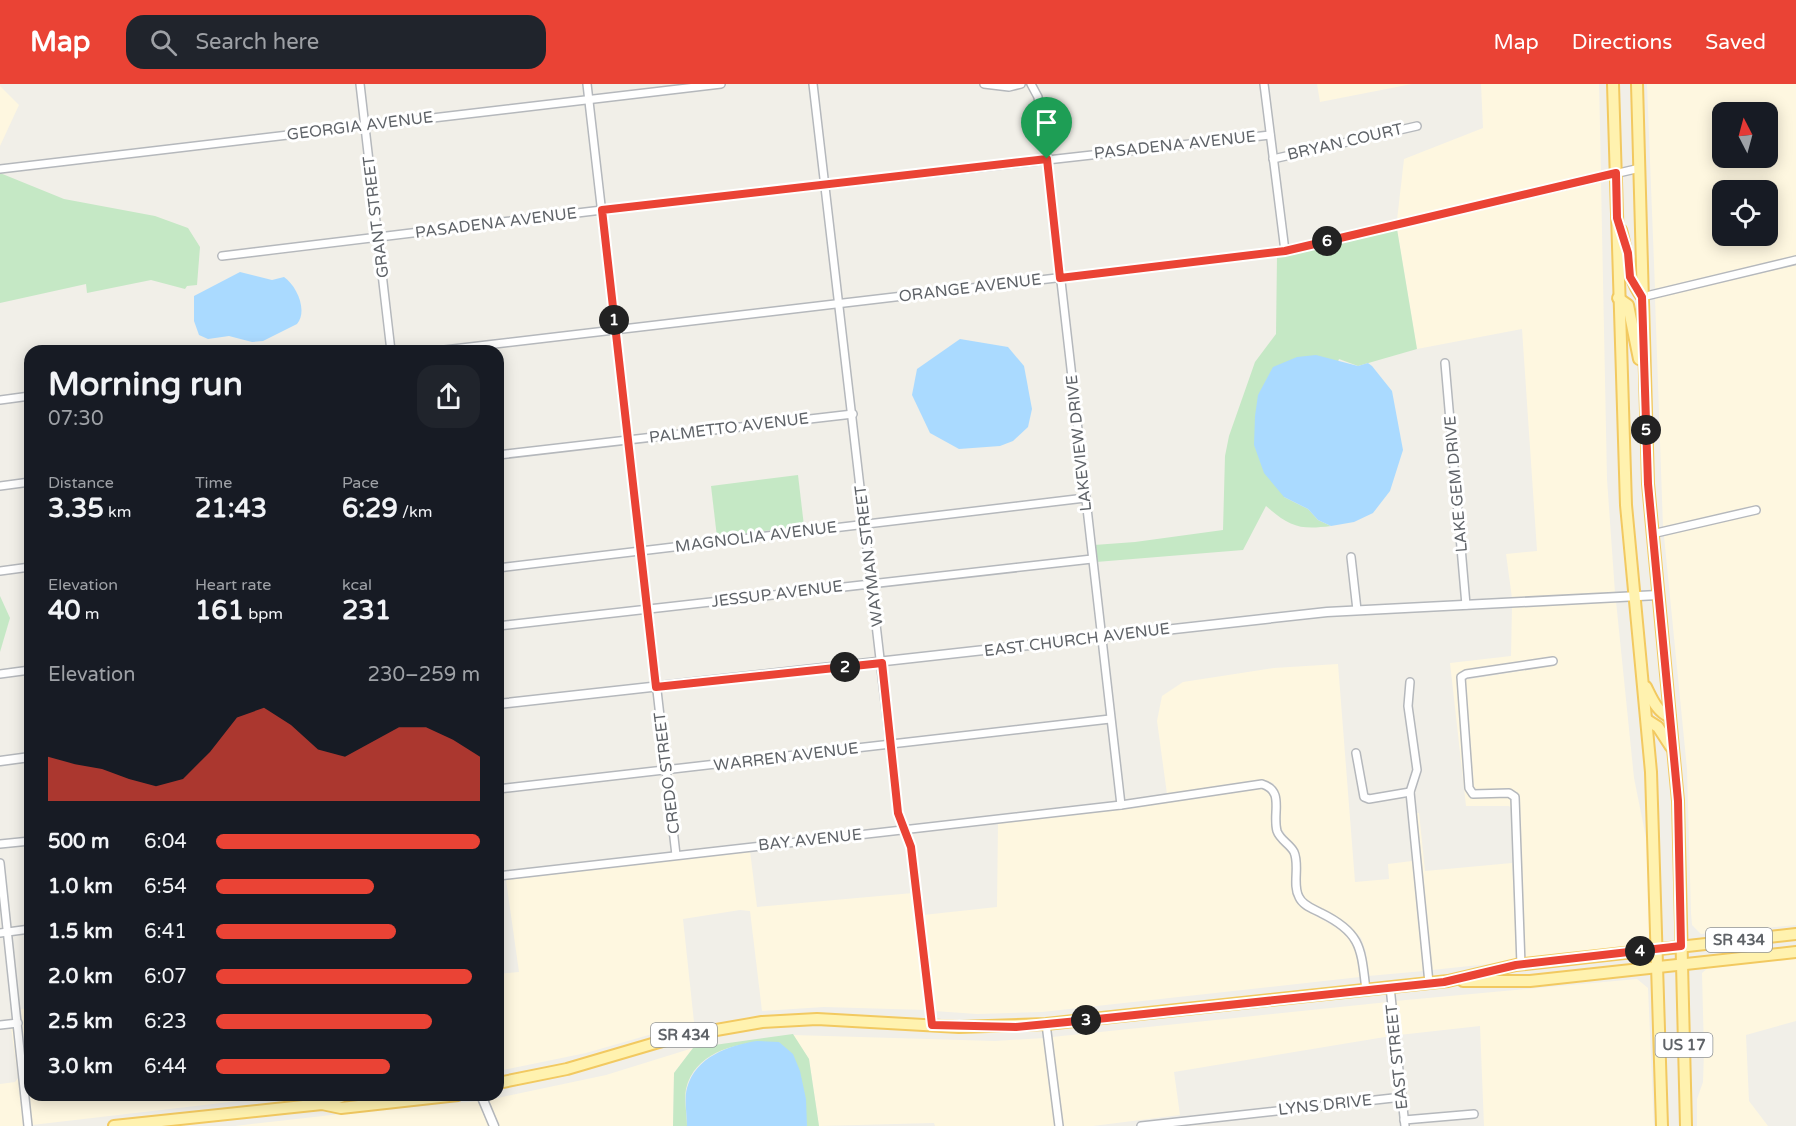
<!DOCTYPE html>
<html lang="en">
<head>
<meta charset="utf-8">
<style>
	body { margin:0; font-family:"Varela Round",sans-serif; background:#20242c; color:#f1f3f6; height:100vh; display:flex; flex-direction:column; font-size:22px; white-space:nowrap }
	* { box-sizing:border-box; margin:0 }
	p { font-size:20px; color:#9ea1a6 }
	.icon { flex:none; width:33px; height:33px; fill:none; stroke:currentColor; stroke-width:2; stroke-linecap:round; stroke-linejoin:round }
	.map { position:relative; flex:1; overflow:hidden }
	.drawer { position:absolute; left:24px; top:261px; width:480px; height:756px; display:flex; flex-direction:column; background:#171b24; border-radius:18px; box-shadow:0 3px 15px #0003 }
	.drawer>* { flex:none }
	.needle { width:39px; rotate:354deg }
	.tools { position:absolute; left:1712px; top:18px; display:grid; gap:12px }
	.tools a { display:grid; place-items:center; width:66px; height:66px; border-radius:12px; background:#171b24; box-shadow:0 3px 15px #0003; font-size:30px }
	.pin { position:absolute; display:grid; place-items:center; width:51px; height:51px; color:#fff; margin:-62px -26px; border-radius:50% 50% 50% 0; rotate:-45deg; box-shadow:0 0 6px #0007 }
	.pin .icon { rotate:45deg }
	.km { position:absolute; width:30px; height:30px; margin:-15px; border-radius:50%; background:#222; color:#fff; font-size:16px; line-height:30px; text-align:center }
	.round { display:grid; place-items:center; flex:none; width:63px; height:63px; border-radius:18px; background:#20242c }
	.overview { display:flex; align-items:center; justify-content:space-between; height:102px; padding:0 24px }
	h1 { font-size:33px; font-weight:700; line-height:45px }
	.metrics { display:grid; grid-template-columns:repeat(3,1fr); gap:9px; height:102px; padding:6px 24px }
	.metrics div { display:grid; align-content:center }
	.metrics b { font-size:26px; font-weight:700 }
	.metrics small { font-size:16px; font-weight:400 }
	.metrics p { font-size:16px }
	.chart { height:168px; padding:12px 24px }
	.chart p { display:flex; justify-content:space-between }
	.chart svg { width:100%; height:108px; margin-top:6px; fill:#ea4335; opacity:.7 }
	ul { padding:0 24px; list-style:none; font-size:20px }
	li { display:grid; grid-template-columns:96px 72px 1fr; align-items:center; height:45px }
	li i { height:15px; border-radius:8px; background:#ea4335 }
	header { display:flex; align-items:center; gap:36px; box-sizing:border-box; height:84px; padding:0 30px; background:#ea4335; color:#fff }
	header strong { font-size:28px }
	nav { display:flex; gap:33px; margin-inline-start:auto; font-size:21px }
	.search { width:420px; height:54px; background:#20242c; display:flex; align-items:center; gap:15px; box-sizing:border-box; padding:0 21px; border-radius:18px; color:#9ea1a6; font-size:22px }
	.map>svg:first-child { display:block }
	.commercial { fill:#fef7e0; fill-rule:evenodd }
	.green { fill:#c5e8c5 }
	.water { fill:#aadaff }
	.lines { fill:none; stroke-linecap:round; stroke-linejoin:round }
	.minor-casing { stroke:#b5b8bc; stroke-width:10 }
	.tertiary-casing { stroke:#b5b8bc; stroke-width:11 }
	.primary-casing { stroke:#f2c960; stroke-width:14 }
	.minor { stroke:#fff; stroke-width:7 }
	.tertiary { stroke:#fff; stroke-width:8 }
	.primary { stroke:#fff2af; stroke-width:10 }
	.route-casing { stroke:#fff; stroke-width:12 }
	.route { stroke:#ea4335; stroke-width:8 }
	.labels { text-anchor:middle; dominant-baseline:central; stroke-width:6; stroke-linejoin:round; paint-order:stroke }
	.shield { fill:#fff; stroke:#8f9295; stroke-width:1.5 }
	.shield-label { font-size:15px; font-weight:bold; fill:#5f6368 }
	.street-label { font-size:16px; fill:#5f6368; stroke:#fff }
</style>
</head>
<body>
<header>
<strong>Map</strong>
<div class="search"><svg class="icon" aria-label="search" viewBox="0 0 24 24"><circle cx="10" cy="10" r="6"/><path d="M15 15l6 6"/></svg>Search here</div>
<nav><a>Map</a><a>Directions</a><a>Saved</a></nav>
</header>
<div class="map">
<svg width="1796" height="1042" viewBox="0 0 1796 1042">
	<rect width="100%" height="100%" fill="#f1efe8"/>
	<!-- commercial -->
	<g class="commercial">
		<polygon points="1317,0 1412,0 1320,18"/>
		<polygon points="1481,0 1599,0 1601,88 1397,136 1404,75 1483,44"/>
		<path d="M1647 0H1796V172L1655 205ZM1722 28H1767V74H1722ZM1722 106H1767V152H1722Z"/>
		<polygon points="0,2 19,21 0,62"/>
		<polygon points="1601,97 1607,395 1615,509 1512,514 1506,470 1537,467 1522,245 1417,265 1397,145"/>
		<polygon points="1796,181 1796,841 1701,850 1692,841 1691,829 1687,685 1664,452 1761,429 1759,421 1663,443 1655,214"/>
		<polygon points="1616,517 1634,694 1651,779 1651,856 1643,860 1525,876 1519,713 1509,704 1475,706 1473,702 1465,596 1557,581 1556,573 1465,586 1457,594 1466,706 1474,714 1508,713 1511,716 1513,726 1509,722 1466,722 1450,579 1511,572 1512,523"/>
		<polygon points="1338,580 1355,798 1389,795 1388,780 1412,777 1408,731 1424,887 1368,892 1366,868 1361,854 1349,842 1309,819 1302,811 1298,768 1281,744 1279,709 1273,699 1261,696 1167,710 1157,637 1162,612 1183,598 1274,584"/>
		<polygon points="1261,704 1272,711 1274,747 1280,759 1291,770 1296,816 1306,826 1345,849 1355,860 1360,893 1042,928 977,930 934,927 923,831 997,823 998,739 1126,724"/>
		<polygon points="1416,729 1419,729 1425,787 1512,779 1517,877 1432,886"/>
		<polygon points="750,767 757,823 913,809 926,926 824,923 762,927 750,827 740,826 683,835 694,938 586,969 498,987 498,890 519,888 506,796"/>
		<polygon points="1796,874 1796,937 1746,951 1749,1017 1768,1042 1697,1042 1697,1015 1703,998 1704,968 1702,889 1709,883"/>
		<polygon points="1637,895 1648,904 1654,1042 1484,1042 1480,942 1399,951 1395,917"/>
		<polygon points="1388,918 1391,952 1174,988 1180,1031 1093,1042 1063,1042 1052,953"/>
		<polygon points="30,924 30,1011 291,1011 32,1041 21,925"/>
		<polygon points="11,944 15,944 24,1042 0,1042 0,1000 15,998 18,994"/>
		<polygon points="793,951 995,957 1044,954 1055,1042 935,1042 934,1039 819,1042 809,975"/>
		<polygon points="693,964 674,989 673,1042 498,1042 488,1016 606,991"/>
		<polygon points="480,1017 490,1042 235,1042 385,1025"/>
	</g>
	<!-- green -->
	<g class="green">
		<polygon points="0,89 64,115 155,132 188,144 200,163 197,201 187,202 185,205 151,196 87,209 86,200 0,219"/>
		<path d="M1397 145 1417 265 1358 282 1339 275 1284 413 1308 425 1318 436 1331 442C1300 446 1290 443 1266 422L1243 466 1096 478 1094 461 1135 458 1223 446 1225 372 1229 352 1255 278 1276 250 1277 172Z"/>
		<polygon points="798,391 804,442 717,453 711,402"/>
		<polygon points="0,512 10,534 0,568"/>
		<path d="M793 950 809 975 819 1042H807L779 958C745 957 696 964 686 1005 684 1015 687 1031 687 1042H673L674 989 693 964Z"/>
	</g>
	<!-- water -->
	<g class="water">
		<path d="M240 188 272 196 284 193C297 202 308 227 297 240L263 257 252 258 229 252 208 255 199 251 194 237V212Z"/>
		<polygon points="960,255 1008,263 1024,282 1032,325 1028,343 1013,357 1000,362 959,365 930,349 912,311 917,285"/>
		<polygon points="1316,271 1358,282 1368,279 1372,282 1392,307 1403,366 1390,407 1373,429 1354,438 1331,442 1318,436 1308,425 1284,413 1264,389 1254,361 1255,332 1258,311 1273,283 1297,273"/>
		<path d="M757 957 779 958 793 970 800 987 806 1015 807 1042H687C687 1031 684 1015 687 1004 695 973 729 961 757 957Z"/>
	</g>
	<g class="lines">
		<!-- minor casing -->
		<g class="minor-casing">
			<g id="minor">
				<polyline points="360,0 391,267"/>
				<polyline points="587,0 676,771"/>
				<polyline points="813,0 898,729 911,763 932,941"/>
				<polyline points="984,0 1009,3 1021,0"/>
				<polyline points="1031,0 1038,13 1047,75 1121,721"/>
				<polyline points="1264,0 1285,167"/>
				<polyline points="1273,75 1417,42"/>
				<polyline points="0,85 721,0"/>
				<polyline points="222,172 602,126 1270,51"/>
				<polyline points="1642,213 1796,176"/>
				<polyline points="436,267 1285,167 1640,84"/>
				<polyline points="1445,279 1466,521"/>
				<polyline points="0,316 30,312"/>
				<polyline points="498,371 853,330"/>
				<polyline points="0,402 30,398"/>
				<polyline points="1652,450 1756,426"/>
				<polyline points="1351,473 1357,526"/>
				<polyline points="498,484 1085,414"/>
				<polyline points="0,487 30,483"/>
				<polyline points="498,542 1092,475"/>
				<polyline points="0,590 30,586"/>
				<polyline points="1410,598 1408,622 1417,686 1410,708 1429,899"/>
				<polyline points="1356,669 1364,713 1369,715 1410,708"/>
				<polyline points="498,705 1110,635"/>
				<polyline points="0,760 30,757"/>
				<polyline points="0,779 28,1042"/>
				<path d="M498 792 1121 721 1262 700C1285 707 1272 729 1277 747 1280 756 1290 760 1294 768 1300 781 1292 801 1299 813 1303 822 1314 825 1321 829 1362 849 1361 865 1366 906"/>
				<polyline points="0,849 30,845"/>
				<polyline points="1521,881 1515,713 1509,709 1473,710 1469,704 1461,593 1466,590 1553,577"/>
				<polyline points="1390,903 1405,1042"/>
				<polyline points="1046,940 1059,1042"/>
				<polyline points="0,941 18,939"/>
				<polyline points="1404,1036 1474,1030"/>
				<polyline points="1141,1042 1402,1013"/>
			</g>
		</g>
		<!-- tertiary casing -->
		<g class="tertiary-casing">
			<g id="tertiary">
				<polyline points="498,620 1327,528 1658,511"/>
				<polyline points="0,677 30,673"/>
				<polyline points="481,1011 494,1042"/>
			</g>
		</g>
		<!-- primary casing -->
		<g class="primary-casing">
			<g id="primary">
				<polyline points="1613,0 1626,421 1651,688 1662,1042"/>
				<polyline points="1637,0 1648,400 1678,717 1686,1042"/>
				<path d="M1621 146C1628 169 1627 194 1642 213"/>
				<polyline points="1618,214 1628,221 1639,275"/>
				<path d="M1646 603C1652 615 1657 628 1670 633"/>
				<polyline points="1647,636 1658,643 1671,663"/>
				<polyline points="1463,897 1530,897 1796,868"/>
				<polyline points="498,999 567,985 676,953 762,938 817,935 959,943 1046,940 1448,897 1516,881 1796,850"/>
				<polyline points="322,1020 346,1011"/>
				<polyline points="114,1042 322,1020 341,1024 458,1011"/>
			</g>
		</g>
		<!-- minor -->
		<use href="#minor" class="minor"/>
		<!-- tertiary -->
		<use href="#tertiary" class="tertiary"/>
		<!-- primary -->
		<use href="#primary" class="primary"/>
	</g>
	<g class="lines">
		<!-- route casing -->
		<g class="route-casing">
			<polygon id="route" points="1047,75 1060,194 1285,167 1616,89 1617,134 1628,169 1630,193 1642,213 1648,400 1678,717 1681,862 1516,881 1444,898 1088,936 1016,943 932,941 911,763 898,729 882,579 656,603 602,126"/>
		</g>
		<!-- route -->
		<use href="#route" class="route"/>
	</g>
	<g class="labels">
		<!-- shield labels -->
		<g class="shield">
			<rect x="1706" y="844" width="66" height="24" rx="4.5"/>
			<rect x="651" y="939" width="66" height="24" rx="4.5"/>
			<rect x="1655.5" y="949" width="57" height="24" rx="4.5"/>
		</g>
		<g class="shield-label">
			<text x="1739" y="856">SR 434</text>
			<text x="684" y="951">SR 434</text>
			<text x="1684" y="961">US 17</text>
		</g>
		<!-- street labels -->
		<g class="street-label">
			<text transform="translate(360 42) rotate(-7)">GEORGIA AVENUE</text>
			<text transform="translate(1345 58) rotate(-13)">BRYAN COURT</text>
			<text transform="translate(1175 61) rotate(-6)">PASADENA AVENUE</text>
			<text transform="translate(376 133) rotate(-97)">GRANT STREET</text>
			<text transform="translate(496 139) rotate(-7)">PASADENA AVENUE</text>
			<text transform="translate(970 204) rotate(-7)">ORANGE AVENUE</text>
			<text transform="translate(729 344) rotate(-7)">PALMETTO AVENUE</text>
			<text transform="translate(1079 359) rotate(-96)">LAKEVIEW DRIVE</text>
			<text transform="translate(1456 400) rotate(-95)">LAKE GEM DRIVE</text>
			<text transform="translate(756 453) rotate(-7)">MAGNOLIA AVENUE</text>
			<text transform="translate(869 472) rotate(-97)">WAYMAN STREET</text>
			<text transform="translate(777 510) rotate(-7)">JESSUP AVENUE</text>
			<text transform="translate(1077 556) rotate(-7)">EAST CHURCH AVENUE</text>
			<text transform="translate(786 673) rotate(-7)">WARREN AVENUE</text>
			<text transform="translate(667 689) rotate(-97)">CREDO STREET</text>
			<text transform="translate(810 756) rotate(-6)">BAY AVENUE</text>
			<text transform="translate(1397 973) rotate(-96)">EAST STREET</text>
			<text transform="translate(1325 1021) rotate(-6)">LYNS DRIVE</text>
		</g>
	</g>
</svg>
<div class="tools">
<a><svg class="needle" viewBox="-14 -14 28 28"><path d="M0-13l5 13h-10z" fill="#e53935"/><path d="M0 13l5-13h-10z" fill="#9ea1a6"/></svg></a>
<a><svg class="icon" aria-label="locate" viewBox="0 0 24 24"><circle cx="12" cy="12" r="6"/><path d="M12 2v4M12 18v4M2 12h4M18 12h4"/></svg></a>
</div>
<div class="pin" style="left:1047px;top:75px;background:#1e9e55"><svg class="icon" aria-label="arrive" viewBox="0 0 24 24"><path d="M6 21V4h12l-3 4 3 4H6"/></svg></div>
<b class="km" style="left:614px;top:236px">1</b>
<b class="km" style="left:845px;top:583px">2</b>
<b class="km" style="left:1086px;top:936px">3</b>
<b class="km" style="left:1640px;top:867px">4</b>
<b class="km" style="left:1646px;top:346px">5</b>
<b class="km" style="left:1327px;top:157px">6</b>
<section class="drawer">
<div class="overview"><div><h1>Morning run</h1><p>07:30</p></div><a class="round"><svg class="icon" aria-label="share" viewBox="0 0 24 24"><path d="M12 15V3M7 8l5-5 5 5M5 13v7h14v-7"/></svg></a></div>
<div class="metrics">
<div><p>Distance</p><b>3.35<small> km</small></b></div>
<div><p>Time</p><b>21:43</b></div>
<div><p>Pace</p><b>6:29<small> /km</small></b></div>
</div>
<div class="metrics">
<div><p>Elevation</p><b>40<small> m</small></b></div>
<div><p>Heart rate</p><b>161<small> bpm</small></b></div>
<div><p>kcal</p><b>231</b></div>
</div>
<div class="chart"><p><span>Elevation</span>230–259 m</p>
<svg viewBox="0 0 160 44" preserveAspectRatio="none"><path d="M0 44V26L10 29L20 31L30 35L40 38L50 35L60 24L70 10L80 6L90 13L100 23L110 26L120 20L130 14L140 14L150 19L160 26V44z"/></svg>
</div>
<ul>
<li><b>500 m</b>6:04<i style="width:100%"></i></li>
<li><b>1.0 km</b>6:54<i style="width:60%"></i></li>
<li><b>1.5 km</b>6:41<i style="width:68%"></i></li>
<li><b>2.0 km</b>6:07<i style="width:97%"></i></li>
<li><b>2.5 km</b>6:23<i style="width:82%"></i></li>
<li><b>3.0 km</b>6:44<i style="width:66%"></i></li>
</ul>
</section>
</div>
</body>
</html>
